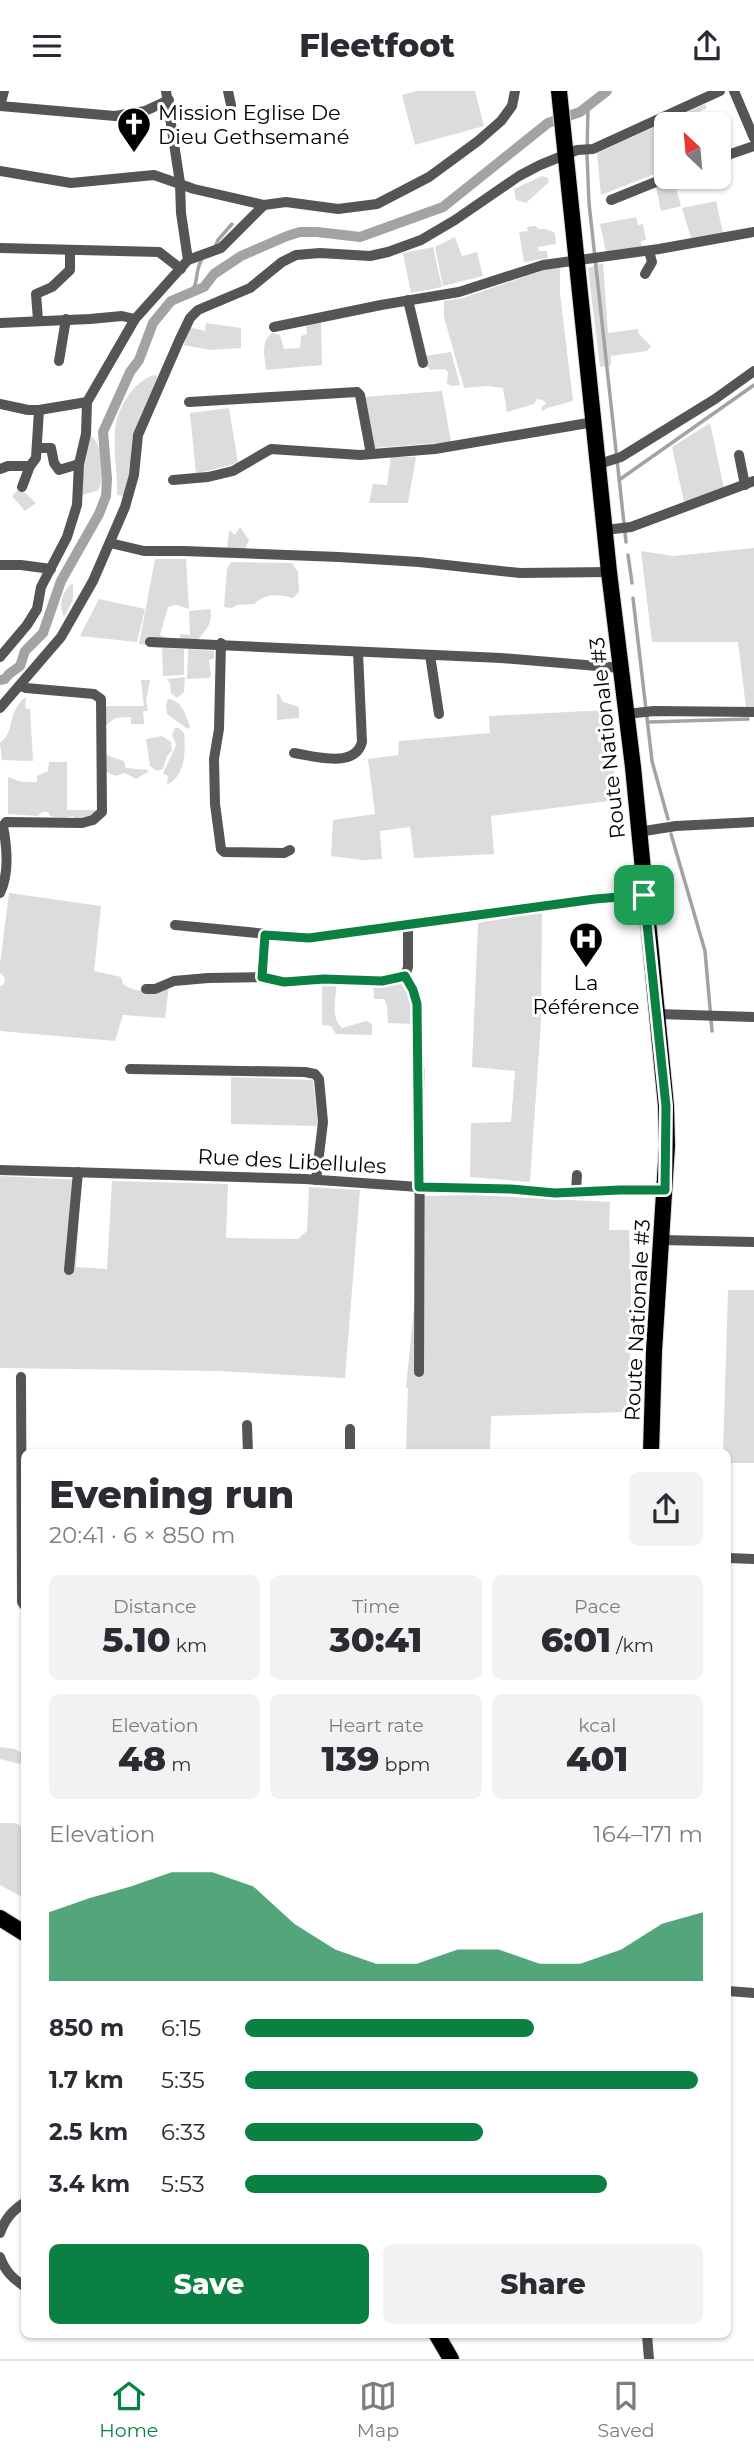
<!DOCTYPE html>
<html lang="en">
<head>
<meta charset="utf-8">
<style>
	body { margin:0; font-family:Montserrat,sans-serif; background:#f2f2f3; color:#2b2b33; height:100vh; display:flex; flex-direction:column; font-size:26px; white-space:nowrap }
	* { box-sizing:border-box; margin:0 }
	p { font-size:23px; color:#7c7c81 }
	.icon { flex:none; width:38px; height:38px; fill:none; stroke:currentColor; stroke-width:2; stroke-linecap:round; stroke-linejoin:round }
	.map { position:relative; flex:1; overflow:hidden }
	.drawer { position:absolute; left:21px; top:1358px; width:710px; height:889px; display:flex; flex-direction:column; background:#fff; border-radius:10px; box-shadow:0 2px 5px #0004 }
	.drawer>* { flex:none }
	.needle { width:46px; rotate:334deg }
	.controls { position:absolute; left:654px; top:21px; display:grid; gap:14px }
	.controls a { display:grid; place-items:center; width:77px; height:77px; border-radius:10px; background:#fff; box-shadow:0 2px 5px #0004; font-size:35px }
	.pin { position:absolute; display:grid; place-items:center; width:60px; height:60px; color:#fff; margin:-30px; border-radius:14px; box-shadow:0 4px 10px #0006 }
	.round { display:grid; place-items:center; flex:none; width:74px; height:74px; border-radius:10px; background:#f2f2f3 }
	.summary { display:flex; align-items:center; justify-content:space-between; height:119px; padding:0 28px }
	h1 { font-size:38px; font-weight:800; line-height:52px }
	.metrics { display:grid; grid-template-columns:repeat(3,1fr); gap:10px; height:119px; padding:7px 28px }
	.metrics div { display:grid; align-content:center; border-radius:10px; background:#f2f2f3; text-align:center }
	.metrics b { font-size:35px; font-weight:800 }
	.metrics small { font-size:19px; font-weight:400 }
	.metrics p { font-size:19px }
	.chart { height:196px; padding:14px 28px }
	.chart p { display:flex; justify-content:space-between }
	.chart svg { width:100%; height:126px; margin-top:7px; fill:#0b8043; opacity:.7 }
	.primary-button { display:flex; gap:14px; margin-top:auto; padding:14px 28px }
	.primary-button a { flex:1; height:80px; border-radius:10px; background:#0b8043; color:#fff; font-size:28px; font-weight:800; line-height:80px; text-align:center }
	.primary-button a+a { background:#f2f2f3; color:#2b2b33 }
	ul { padding:0 28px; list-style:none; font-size:23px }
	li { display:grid; grid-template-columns:112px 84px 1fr; align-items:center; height:52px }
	li i { height:18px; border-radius:9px; background:#0b8043 }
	header { display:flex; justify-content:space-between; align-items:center; height:91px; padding:0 28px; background:#fff; font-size:32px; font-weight:800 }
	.tabs { display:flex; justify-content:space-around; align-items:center; height:98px; border-top:2px solid #e1e1e2; background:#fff; font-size:19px; color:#7c7c81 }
	.tabs a { display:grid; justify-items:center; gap:4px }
	.tabs .current { color:#0b8043 }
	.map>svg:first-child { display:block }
	.green { fill:#dcdcdc }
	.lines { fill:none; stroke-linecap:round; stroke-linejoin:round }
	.stream { stroke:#a3a3a3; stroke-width:3.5 }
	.canal { stroke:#a3a3a3; stroke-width:10 }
	.primary-casing { stroke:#dbdbdb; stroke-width:18 }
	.minor { stroke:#555; stroke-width:10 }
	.primary { stroke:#000; stroke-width:16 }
	.route-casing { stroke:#fff; stroke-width:14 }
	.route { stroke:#0b8043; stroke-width:9 }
	.labels { text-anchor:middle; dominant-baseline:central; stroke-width:6; stroke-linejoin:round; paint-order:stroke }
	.poi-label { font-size:21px; fill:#000; stroke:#fff; text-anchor:start }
	.street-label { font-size:21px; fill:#000; stroke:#fff }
</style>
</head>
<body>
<header><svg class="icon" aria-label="menu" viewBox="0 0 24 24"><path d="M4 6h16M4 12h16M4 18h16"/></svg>Fleetfoot<svg class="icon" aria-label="share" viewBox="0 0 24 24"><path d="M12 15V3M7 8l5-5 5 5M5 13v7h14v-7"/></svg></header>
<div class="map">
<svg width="754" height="2268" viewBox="0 0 754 2268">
	<rect width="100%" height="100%" fill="#fff"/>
	<!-- green -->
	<g class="green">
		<polygon points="417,0 475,0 484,35 415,54 402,4"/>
		<polygon points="705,13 707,17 689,26 688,33 667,33 667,78 601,104 597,62"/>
		<polygon points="542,85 548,87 549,91 526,112 516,109 514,98"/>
		<polygon points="674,89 681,115 661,120 656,96"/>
		<polygon points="716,110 723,142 691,147 682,117"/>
		<polygon points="636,126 638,134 643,133 646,149 641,150 642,157 606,161 600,133"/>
		<polygon points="535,135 539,138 546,138 555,142 556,153 538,156 539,160 547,160 548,167 524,171 519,141 528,140 527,136"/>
		<polygon points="455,146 462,165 477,161 483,185 443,195 435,156"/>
		<polygon points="433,156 442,196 411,202 403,162"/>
		<polygon points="603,172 608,242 638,238 639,243 651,255 647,260 611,265 611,274 600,276 588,177"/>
		<polygon points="560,177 560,203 573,310 547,317 543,320 541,317 546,312 543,309 537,308 534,313 507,321 503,297 487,295 464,297 444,226 444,210 463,207 547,178"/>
		<path d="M321 231 322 274 266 279C265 265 260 251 272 242L280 244 284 258 300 257 301 245 307 243 306 234Z"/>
		<polygon points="206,232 241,237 241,257 210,259 184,254 189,236 205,240"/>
		<polygon points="451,261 460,294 453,295 447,293 448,281 445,278 430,279 426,273 425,265"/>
		<path d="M154 284 157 285V290L132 349 131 377 124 405 117 404C118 383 113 362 115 341 116 319 132 291 154 284Z"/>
		<polygon points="442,300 451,351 374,357 363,306"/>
		<polygon points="229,317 238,372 196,383 190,322"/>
		<polygon points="710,332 724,397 684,411 672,356"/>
		<path d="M89 346H92C104 356 107 388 97 400L82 404 81 375Z"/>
		<polygon points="391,366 416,366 408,412 369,412 373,393 387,394"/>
		<polygon points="20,397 36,412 25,420 12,405"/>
		<polygon points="240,436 249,449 245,458 227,457 229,439 235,444"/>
		<polygon points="754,457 754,617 746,617 738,551 652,551 641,460 673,465"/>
		<polygon points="155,468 186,468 189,518 176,514 168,516 160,544 168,548 169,556 139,553"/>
		<path d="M231 471 292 472 298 481 299 501 293 507C277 503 266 502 254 513L237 514 232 517 224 516 227 478Z"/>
		<path d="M73 492V509L64 526C58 514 62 500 73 492Z"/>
		<polygon points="99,508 145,518 137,551 80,545"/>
		<path d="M210 518C215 535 200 543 193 557L180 549V543L190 544 189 520Z"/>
		<polygon points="162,557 184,558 184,584 163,585"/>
		<polygon points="188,558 214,560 214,567 209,569 211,584 209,587 187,588"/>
		<polygon points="185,586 184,601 177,607 171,602 170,592 167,588"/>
		<polygon points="141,589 150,589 146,610 148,620 143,620 144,633 131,633 131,626 115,627 105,635 105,615 144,615"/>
		<polygon points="277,603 279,603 283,611 299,616 299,627 277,629"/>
		<path d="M24 607H26L25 617 30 618 33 670 2 669 0 652C16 639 6 625 24 607Z"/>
		<path d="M168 608C182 609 186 624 190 636L188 638 167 623 166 614Z"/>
		<polygon points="608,619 617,709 491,725 494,763 414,767 410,736 380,740 382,768 362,769 331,765 333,729 375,723 368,668 398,664 399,650 490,642 489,625"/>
		<path d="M175 637H179L184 642C186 661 185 685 167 694L168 685 163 682 175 657 176 653 172 644Z"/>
		<polygon points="162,645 171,651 172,660 167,665 163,678 157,680 150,675 146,648"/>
		<polygon points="106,664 124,670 126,677 148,679 148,681 136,688 125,682 115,685 105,680"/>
		<polygon points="49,671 67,671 67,719 97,719 95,724 75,729 73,725 62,727 50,725 48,721 42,721 38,725 8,723 8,686 22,691 37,691 37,685 48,680"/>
		<path d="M9 802 101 815 94 880 121 886 123 893C138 904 153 899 169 894L165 927 123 924 115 950 0 940V895L4 893 5 887 0 882V873Z"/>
		<polygon points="542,821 541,930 530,1091 470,1086 471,1032 511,1031 515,980 472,976 478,832"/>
		<path d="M337 891C336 905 330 927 342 937L366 930 372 933V944L336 943 331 935 322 934V893Z"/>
		<path d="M402 891C415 901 413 918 413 933L388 932 387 915 384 908H374L373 893Z"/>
		<polygon points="231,986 313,989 318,1035 231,1033"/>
		<polygon points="0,1085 81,1089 76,1176 107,1178 112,1090 228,1093 226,1147 298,1148 307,1140 309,1096 360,1099 345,1287 218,1280 0,1277"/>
		<polygon points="474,1104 610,1111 609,1139 629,1139 631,1198 629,1321 491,1325 490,1361 406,1361 408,1297 406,1297 416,1196 421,1105"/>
		<polygon points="728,1199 754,1199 754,1372 728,1372 728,1362 723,1361"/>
		<polygon points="0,1656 15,1658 24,1663 24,1674 0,1668"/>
		<polygon points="15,1732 24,1737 24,1807 0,1794 0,1732"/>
	</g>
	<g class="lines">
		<!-- stream -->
		<g class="stream">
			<polyline points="588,16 587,64 589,112 626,451"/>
			<polyline points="215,156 218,149 232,133"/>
			<path d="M189 203C200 193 194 180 202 168"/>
			<polyline points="619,389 754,294"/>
			<polyline points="628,464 632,492"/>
			<polyline points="633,507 652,670 668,728"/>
			<polyline points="649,631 748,628"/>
			<polyline points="671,743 705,860 712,940"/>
		</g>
		<!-- canal -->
		<polyline class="canal" points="0,589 5,588 9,583 20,575 25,560 43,542 61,490 99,423 106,405 107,388 103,341 130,281 139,269 153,232 171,210 204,196 214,183 241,165 287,145 300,141 317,141 360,146 443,116 548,32 580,21 607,0"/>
		<!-- primary casing -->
		<g class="primary-casing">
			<g id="primary">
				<polyline points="559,0 609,481 633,676 666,1015 667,1055 654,1260 651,1362"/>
				<polyline points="0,1827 24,1842"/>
				<polyline points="437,2244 451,2268"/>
			</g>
		</g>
		<!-- minor -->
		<g class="minor">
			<polyline points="166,0 180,92 181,122 188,169"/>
			<polyline points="228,0 231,14"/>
			<polyline points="734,0 754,47"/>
			<polyline points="0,15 115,25 145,20 169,9"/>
			<polyline points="0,15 4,0"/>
			<polyline points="719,67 754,55"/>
			<polyline points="0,80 71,92 154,84 194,98 264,114 286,111 338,118 377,113 429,86 478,50 501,30 512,15 515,0"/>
			<polyline points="611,109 668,86"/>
			<polyline points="0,157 159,161 181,178"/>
			<polyline points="645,183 652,171 649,160"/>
			<polyline points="408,209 423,272"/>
			<polyline points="38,229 36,203 52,196 70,179 70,159"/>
			<polyline points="0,232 90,228 122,225 135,228"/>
			<polyline points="274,236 381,214 459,201 543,174 659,158 754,141"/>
			<polyline points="59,270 66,228"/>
			<polyline points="189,311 357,301 360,304 371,363"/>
			<polyline points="0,313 28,319 39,319 87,311"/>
			<polyline points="38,357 51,357 54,372 59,379 79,373"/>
			<polyline points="739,364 745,394"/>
			<polyline points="599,373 621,366 715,308 754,280"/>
			<polyline points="0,378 8,375 30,375"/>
			<polyline points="173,389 208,386 233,380 271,358 360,364 435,358 594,331"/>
			<polyline points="22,396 30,375 36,367 39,319"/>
			<polyline points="605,439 631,436 754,390"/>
			<polyline points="110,452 144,460 183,460 339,466 419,471 520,482 609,481"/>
			<polyline points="0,474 21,474 51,478"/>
			<polyline points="150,551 501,567 621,577"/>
			<polyline points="221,552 219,638 214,668 215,713 221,758 224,761 284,762 290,759"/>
			<polyline points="430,564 439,623"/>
			<polyline points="0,566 27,534 37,518 41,496 67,446 77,414 79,373 86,343 87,311 135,228 188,169 221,157 264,114"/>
			<polyline points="0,617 61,546 93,490 125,416 134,384 138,344 179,250 190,227 198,219 250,197 282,171 296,164 320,162 370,165 388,161 421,149 455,129 519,85 540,74 577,59 593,58 720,0"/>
			<polyline points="626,623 654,620 754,621"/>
			<path d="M294 662C314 665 355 678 362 651L358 561"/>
			<polyline points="638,741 676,735 754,731"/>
			<path d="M0 802C10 782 7 756 3 735L6 731 82 732 93 729 102 721 101 608 94 603 26 597 21 595"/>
			<polyline points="175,834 309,847 595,808 644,804"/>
			<path d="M405 885C410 893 416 902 417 911 420 935 415 958 420 981L419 1281"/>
			<polyline points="263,886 265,844"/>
			<polyline points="146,898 155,898 174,890 208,887 263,886 284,891 324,888 382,890 405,885 408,876 408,835"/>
			<polyline points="658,923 754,926"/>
			<polyline points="130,978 305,981 315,983 319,988 323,1031 316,1089"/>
			<polyline points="0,1079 305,1088 419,1096 511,1098 555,1102 582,1100 665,1099"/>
			<polyline points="576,1100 577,1084"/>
			<polyline points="661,1149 754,1151"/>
			<polyline points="69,1179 78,1081"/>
			<polyline points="21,1286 22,1511 24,1514"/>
			<polyline points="247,1334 248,1362"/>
			<polyline points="350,1338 350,1362"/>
			<polyline points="728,1467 754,1468"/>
			<polyline points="728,1900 754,1902"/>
			<path d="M0 2142C5 2128 12 2120 24 2112"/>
			<path d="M0 2166C5 2180 12 2187 24 2195"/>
			<polyline points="647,2244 649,2268"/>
		</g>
		<!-- primary -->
		<use href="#primary" class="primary"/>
	</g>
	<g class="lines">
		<!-- route casing -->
		<g class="route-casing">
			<polygon id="route" points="644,804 666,1015 665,1099 620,1099 555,1102 511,1098 419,1096 417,913 413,899 405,885 382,890 324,888 284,891 262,886 265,844 309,847 595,808"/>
		</g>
		<!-- route -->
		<use href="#route" class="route"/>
	</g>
	<!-- icons -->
	<defs>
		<g id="church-pin" transform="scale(1.75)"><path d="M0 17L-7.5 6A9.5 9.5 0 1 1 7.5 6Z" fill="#000" stroke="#fff"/><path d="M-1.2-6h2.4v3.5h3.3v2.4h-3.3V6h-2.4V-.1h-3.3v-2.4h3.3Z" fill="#fff"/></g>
		<g id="hospital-pin" transform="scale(1.75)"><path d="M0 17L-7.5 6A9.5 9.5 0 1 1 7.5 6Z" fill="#000" stroke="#fff"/><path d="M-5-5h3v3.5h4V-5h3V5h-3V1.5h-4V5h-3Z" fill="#fff"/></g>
	</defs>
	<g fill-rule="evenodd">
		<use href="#church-pin" x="134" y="33"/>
		<use href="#hospital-pin" x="586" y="848"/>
	</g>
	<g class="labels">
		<!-- poi labels -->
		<g class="poi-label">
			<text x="158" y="21">Mission Eglise De<tspan x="158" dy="24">Dieu Gethsemané</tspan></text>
			<text x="586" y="891" text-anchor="middle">La<tspan x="586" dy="24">Référence</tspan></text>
		</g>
		<!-- street labels -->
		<g class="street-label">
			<text transform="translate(607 647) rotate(-96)">Route Nationale #3</text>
			<text transform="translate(292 1070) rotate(3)">Rue des Libellules</text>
			<text transform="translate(637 1229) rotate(-87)">Route Nationale #3</text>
		</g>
	</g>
</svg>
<div class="controls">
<a><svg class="needle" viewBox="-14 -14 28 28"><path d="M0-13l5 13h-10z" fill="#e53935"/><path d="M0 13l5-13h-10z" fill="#7c7c81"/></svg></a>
</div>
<div class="pin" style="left:644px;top:804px;background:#1e9e55"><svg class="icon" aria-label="arrive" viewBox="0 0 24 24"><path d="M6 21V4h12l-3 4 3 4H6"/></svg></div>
<section class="drawer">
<div class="summary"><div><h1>Evening run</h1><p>20:41 · 6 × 850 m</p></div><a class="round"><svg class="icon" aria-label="share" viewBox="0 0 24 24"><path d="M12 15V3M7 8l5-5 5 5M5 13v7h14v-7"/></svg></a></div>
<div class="metrics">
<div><p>Distance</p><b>5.10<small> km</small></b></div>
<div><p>Time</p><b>30:41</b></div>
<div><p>Pace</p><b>6:01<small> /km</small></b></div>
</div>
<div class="metrics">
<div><p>Elevation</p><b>48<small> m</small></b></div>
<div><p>Heart rate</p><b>139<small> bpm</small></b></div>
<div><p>kcal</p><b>401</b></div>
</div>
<div class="chart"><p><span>Elevation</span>164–171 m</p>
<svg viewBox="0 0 160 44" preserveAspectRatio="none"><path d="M0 44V20L10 15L20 11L30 6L40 6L50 11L60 24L70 33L80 38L90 38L100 33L110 33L120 38L130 38L140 33L150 24L160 20V44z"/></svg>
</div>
<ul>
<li><b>850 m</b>6:15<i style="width:63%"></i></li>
<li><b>1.7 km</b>5:35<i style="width:99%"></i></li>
<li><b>2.5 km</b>6:33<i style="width:52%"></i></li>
<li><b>3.4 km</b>5:53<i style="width:79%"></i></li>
</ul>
<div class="primary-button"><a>Save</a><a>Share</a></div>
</section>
</div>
<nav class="tabs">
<a class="current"><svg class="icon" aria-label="home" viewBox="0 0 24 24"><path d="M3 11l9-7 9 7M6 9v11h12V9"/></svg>Home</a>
<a><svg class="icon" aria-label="map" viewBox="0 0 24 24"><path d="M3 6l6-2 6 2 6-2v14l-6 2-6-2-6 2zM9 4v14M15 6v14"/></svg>Map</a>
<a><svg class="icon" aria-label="saved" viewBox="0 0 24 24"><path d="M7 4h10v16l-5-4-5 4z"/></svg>Saved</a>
</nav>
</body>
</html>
